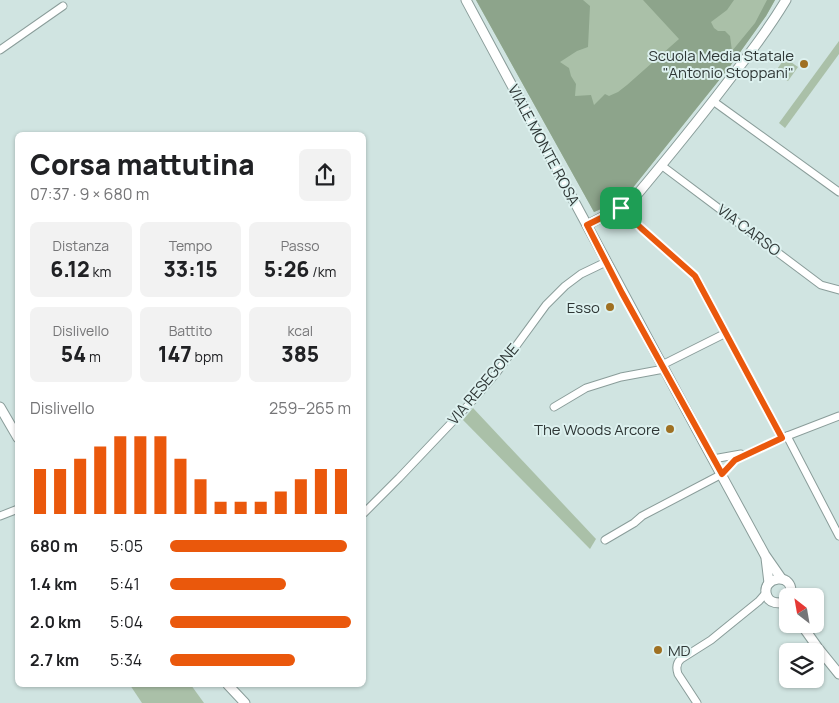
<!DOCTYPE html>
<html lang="it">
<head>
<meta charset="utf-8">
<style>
	body { margin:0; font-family:Manrope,sans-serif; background:#f2f2f2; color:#202124; height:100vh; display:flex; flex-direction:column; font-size:19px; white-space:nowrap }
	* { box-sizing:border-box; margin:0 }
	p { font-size:16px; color:#757577 }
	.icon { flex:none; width:28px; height:28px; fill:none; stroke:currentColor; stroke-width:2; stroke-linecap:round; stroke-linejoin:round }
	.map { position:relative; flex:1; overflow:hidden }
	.sheet { position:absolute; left:15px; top:132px; width:351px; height:555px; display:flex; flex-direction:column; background:#fff; border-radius:8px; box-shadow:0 1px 4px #0004 }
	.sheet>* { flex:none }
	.needle { width:32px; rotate:329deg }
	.buttons { position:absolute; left:779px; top:588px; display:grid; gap:10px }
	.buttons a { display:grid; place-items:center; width:45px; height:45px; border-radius:8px; background:#fff; box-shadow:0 1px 4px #0004; font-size:25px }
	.pin { position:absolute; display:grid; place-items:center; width:42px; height:42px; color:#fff; margin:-21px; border-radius:10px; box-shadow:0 2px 8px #0006 }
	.round { display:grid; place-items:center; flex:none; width:52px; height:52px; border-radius:8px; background:#f2f2f2 }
	.headline { display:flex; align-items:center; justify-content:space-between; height:85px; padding:0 15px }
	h1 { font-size:28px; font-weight:800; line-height:38px }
	.figures { display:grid; grid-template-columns:repeat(3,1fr); gap:8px; height:85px; padding:5px 15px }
	.figures div { display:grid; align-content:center; border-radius:8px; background:#f2f2f2; text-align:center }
	.figures b { font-size:21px; font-weight:800 }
	.figures small { font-size:14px; font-weight:400 }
	.figures p { font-size:14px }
	.chart { height:140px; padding:10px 15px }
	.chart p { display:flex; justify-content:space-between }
	.chart svg { width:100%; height:90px; margin-top:5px; stroke:#ea580c; stroke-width:6 }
	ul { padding:0 15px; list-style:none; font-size:16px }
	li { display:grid; grid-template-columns:80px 60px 1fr; align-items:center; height:38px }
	li i { height:12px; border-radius:6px; background:#ea580c }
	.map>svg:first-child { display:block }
	.green { fill:#aac0a8 }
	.forest { fill:#8da48b }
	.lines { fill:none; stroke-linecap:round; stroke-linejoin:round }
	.minor-casing { stroke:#8a9d9a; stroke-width:9 }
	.tertiary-casing { stroke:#8a9d9a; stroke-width:11 }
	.secondary-casing { stroke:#8a9d9a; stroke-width:11 }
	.minor { stroke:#fff; stroke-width:7 }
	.tertiary { stroke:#fff; stroke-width:9 }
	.secondary { stroke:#fff; stroke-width:9 }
	.route-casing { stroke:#fff; stroke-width:10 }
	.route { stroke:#ea580c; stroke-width:6 }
	.poi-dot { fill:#9f7022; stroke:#ddf1ef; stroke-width:2 }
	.labels { text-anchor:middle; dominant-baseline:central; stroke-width:4; stroke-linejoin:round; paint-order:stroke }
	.poi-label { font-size:15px; fill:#2f3736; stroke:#ddf1ef; text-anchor:end }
	.street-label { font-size:15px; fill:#2f3736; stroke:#ddf1ef }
</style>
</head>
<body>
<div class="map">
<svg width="839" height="703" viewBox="0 0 839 703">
	<rect width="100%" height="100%" fill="#d0e4e1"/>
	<!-- green -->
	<g class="green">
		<path d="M476 0H775L766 16 728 69 631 190C620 200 608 206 594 212Z"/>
		<polygon points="839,41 839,54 785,128 779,123"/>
		<polygon points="785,58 798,67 788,81 775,72"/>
		<polygon points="473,408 596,539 590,549 463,420"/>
		<polygon points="130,685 191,685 204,703 142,703"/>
	</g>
	<!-- forest -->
	<path class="forest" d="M476 0H583L590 6 588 47 577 51 560 62 569 68 571 76 576 84 575 96 591 95 594 105 605 94 609 96 618 92 627 85 679 39 643 0H734L727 10 711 22 714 28 718 31H725L730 36 732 51 755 23 767 0H775L766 16 728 69 631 190C620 200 608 206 594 212Z"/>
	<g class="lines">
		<!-- minor casing -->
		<g class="minor-casing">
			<g id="minor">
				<polyline points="0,50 63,6"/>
				<polyline points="713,101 839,192"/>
				<polyline points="661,165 821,285 839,290"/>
				<polyline points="621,208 641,228 695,276 782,438"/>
				<polyline points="662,365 726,333"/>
				<polyline points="554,407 586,388 621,377 664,369"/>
				<polyline points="787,436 839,536"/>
				<polyline points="713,459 741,454"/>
				<polyline points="364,513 399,478 475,398 497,372 546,305 565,286 581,274 606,262"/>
				<polyline points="0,516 18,509"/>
				<polyline points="605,540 634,523 642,516 722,474 735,460 782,438 839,416"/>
				<path d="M697 703 678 674C676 668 676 663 681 659L711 640 722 631 759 601 765 594 766 591"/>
			</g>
		</g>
		<!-- tertiary casing -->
		<g class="tertiary-casing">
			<g id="tertiary">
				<path d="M587 225 629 203 635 197C666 160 697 122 726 84 747 57 768 30 786 0"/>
				<polyline points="0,407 18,438"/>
				<polyline points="228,685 245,703"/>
			</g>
		</g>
		<!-- secondary casing -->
		<g class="secondary-casing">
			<g id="secondary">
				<polyline points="466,0 704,443 765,555 781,578"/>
				<polyline points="766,558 769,583"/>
				<path d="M788 599 780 603C775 603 769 602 767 596 759 576 797 571 790 596"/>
				<polyline points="801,624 818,648 839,674"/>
			</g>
		</g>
		<!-- minor -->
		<use href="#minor" class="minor"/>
		<!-- tertiary -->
		<use href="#tertiary" class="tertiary"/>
		<!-- secondary -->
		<use href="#secondary" class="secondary"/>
	</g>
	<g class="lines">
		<!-- route casing -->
		<g class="route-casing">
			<polygon id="route" points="621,208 641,228 695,276 782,438 735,460 722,474 622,293 587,225"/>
		</g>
		<!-- route -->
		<use href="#route" class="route"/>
	</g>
	<!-- markers -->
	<g class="poi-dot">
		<circle cx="804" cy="64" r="5"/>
		<circle cx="610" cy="307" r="5"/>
		<circle cx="670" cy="429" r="5"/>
		<circle cx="658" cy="650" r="5"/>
	</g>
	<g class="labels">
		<!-- poi labels -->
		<g class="poi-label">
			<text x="794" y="55">Scuola Media Statale<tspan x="794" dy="17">"Antonio Stoppani"</tspan></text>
			<text x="600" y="307">Esso</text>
			<text x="660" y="429">The Woods Arcore</text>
			<text x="668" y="650" text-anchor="start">MD</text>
		</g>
		<!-- street labels -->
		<g class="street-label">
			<text transform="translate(544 145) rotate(62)">VIALE MONTE ROSA</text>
			<text transform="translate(749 230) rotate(37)">VIA CARSO</text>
			<text transform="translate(483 384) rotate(-50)">VIA RESEGONE</text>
		</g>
	</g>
</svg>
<div class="buttons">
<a><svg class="needle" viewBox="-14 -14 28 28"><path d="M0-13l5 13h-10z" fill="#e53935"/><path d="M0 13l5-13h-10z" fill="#757577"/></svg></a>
<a><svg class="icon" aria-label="layers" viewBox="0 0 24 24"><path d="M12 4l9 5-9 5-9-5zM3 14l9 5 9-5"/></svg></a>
</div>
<div class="pin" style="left:621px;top:208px;background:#1e9e55"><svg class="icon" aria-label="arrive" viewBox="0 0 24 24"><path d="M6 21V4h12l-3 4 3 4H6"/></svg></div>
<section class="sheet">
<div class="headline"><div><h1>Corsa mattutina</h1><p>07:37 · 9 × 680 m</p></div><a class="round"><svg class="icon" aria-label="share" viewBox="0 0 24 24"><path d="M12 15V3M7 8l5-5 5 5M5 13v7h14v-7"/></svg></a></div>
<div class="figures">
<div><p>Distanza</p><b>6.12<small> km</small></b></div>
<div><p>Tempo</p><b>33:15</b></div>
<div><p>Passo</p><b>5:26<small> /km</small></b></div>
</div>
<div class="figures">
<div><p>Dislivello</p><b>54<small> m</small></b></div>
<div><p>Battito</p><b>147<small> bpm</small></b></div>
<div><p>kcal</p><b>385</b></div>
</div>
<div class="chart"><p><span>Dislivello</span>259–265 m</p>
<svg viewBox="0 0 160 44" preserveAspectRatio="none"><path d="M5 44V22M15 44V22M25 44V17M35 44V11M45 44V6M55 44V6M65 44V6M75 44V17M85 44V27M95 44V38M105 44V38M115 44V38M125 44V33M135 44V27M145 44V22M155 44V22"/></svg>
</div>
<ul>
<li><b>680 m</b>5:05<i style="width:98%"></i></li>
<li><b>1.4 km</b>5:41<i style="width:64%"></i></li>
<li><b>2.0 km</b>5:04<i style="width:100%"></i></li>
<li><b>2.7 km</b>5:34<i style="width:69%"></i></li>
</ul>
</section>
</div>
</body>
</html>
